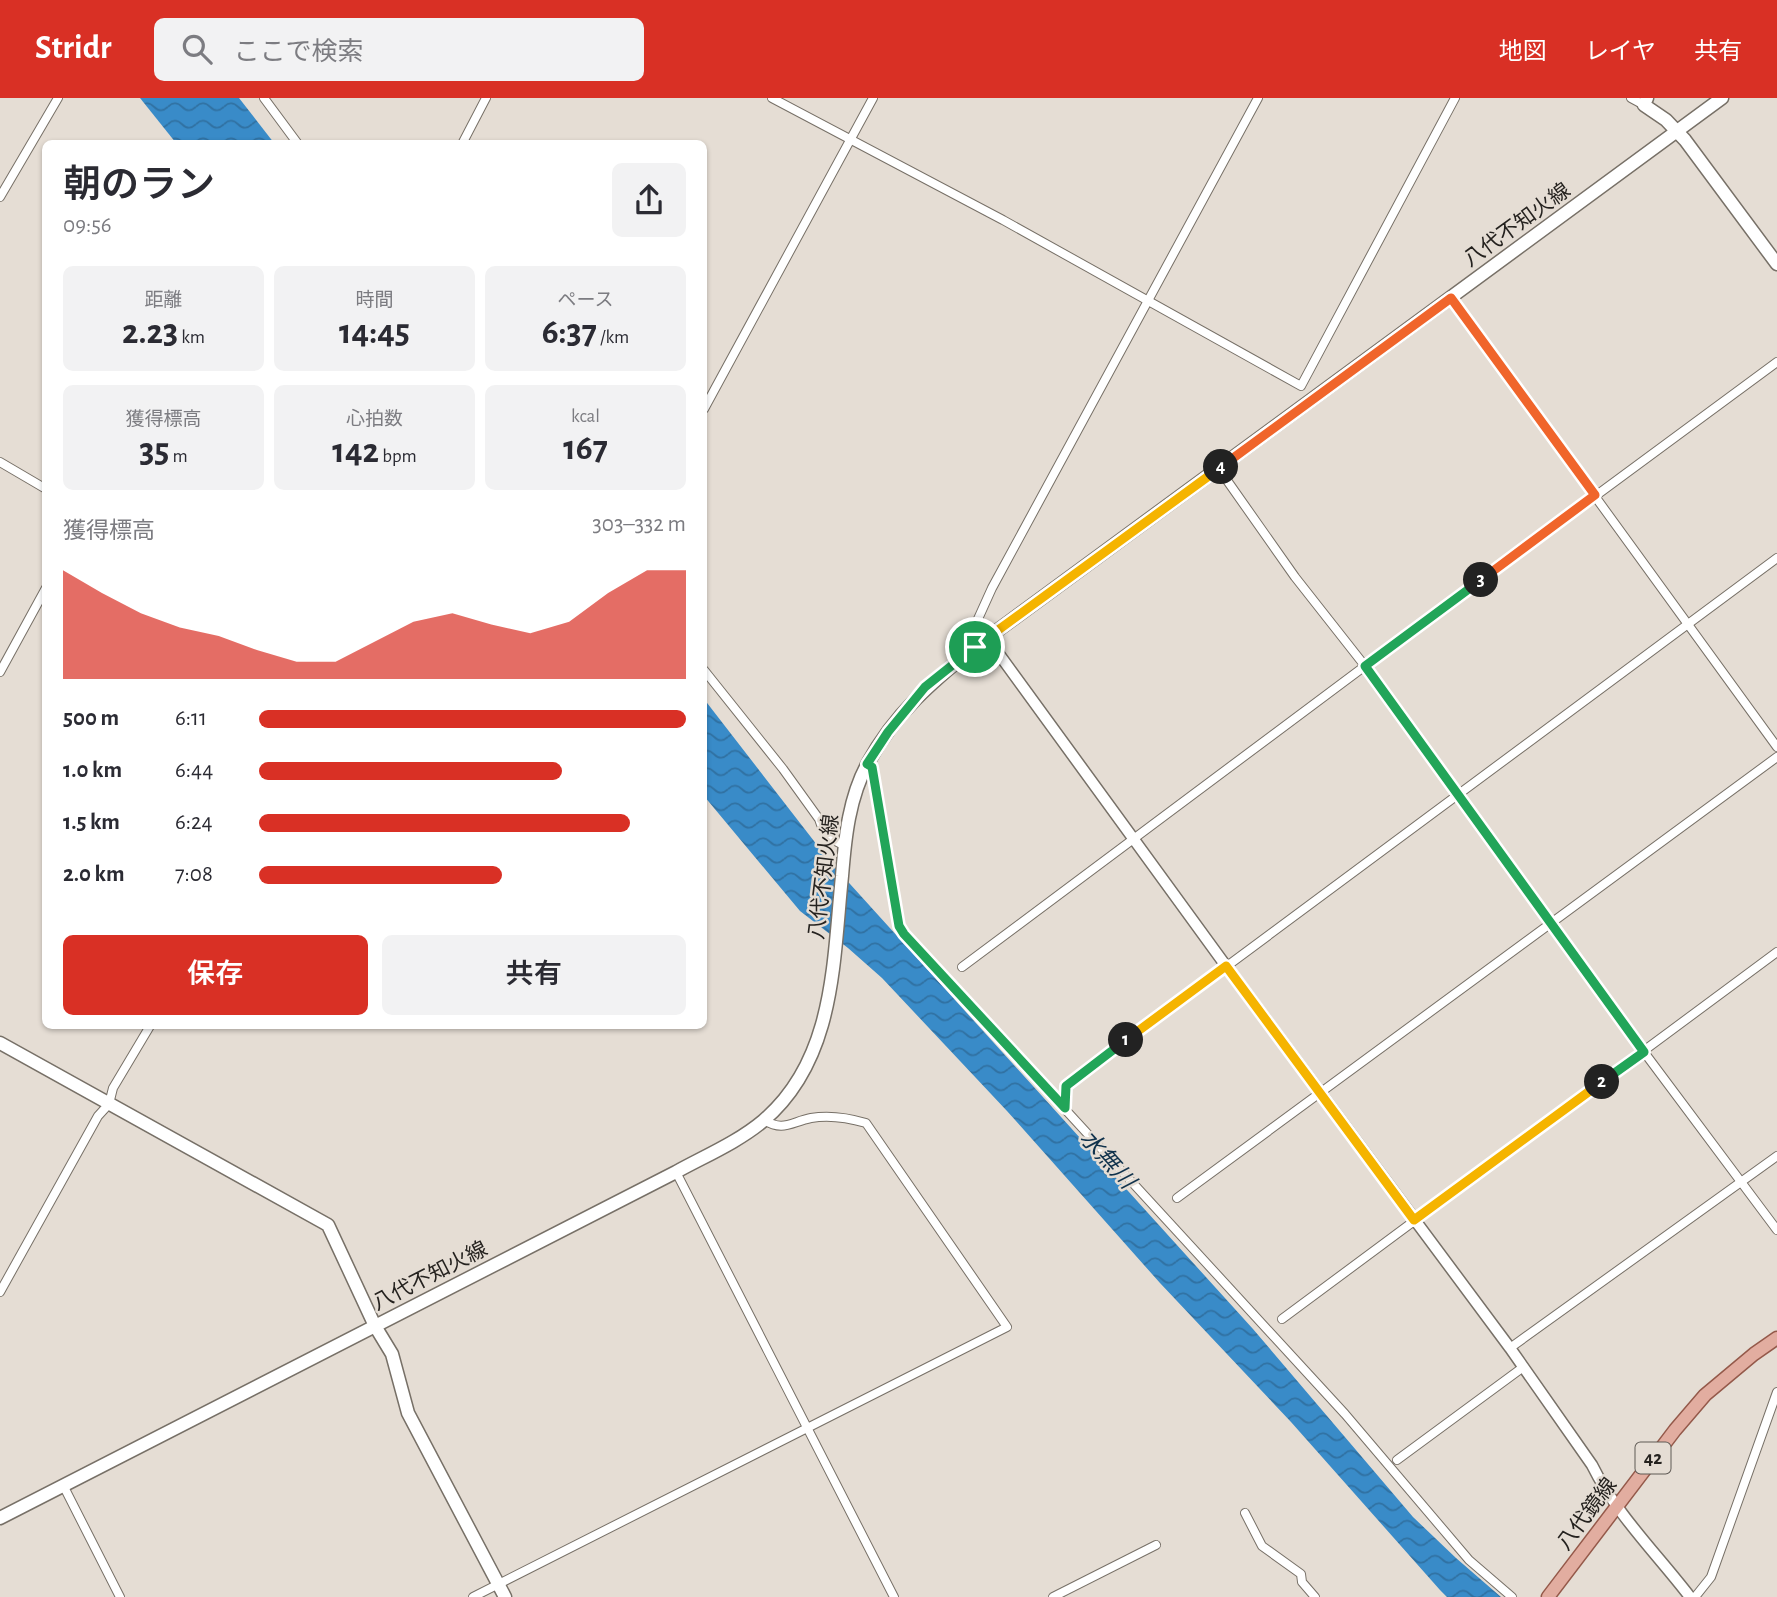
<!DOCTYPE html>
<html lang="ja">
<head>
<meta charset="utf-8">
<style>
	body { margin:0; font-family:"Alegreya Sans","Noto Sans JP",sans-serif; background:#f2f2f3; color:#2b2b33; height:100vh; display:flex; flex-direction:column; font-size:26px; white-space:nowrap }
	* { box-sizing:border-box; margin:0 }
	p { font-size:23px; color:#7c7c81 }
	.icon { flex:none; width:38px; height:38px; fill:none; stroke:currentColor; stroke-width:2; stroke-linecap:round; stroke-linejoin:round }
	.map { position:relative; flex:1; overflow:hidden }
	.drawer { position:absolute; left:42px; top:42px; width:665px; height:889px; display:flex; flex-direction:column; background:#fff; border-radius:10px; box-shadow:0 2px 5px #0004 }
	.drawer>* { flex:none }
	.pin { position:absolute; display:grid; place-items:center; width:60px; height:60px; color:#fff; margin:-30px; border:4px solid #fff; border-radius:50%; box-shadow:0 2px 7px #0007 }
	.km { position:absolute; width:35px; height:35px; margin:-18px; border-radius:50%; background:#222; color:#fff; font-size:19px; line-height:35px; text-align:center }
	.round { display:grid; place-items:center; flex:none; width:74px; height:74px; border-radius:10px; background:#f2f2f3 }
	.summary { display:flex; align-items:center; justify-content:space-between; height:119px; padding:0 21px }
	h1 { font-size:38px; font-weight:600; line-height:52px }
	.metrics { display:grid; grid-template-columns:repeat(3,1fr); gap:10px; height:119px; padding:7px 21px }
	.metrics div { display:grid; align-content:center; border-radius:10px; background:#f2f2f3; text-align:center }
	.metrics b { font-size:35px; font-weight:600 }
	.metrics small { font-size:19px; font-weight:400 }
	.metrics p { font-size:19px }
	.chart { height:196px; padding:14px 21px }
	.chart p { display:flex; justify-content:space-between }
	.chart svg { width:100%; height:126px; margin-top:7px; fill:#d93025; opacity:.7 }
	.action { display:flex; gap:14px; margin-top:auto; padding:14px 21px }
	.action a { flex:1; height:80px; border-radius:10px; background:#d93025; color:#fff; font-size:28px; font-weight:600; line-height:80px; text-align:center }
	.action a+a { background:#f2f2f3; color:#2b2b33 }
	ul { padding:0 21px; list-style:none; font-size:23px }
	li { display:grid; grid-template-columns:112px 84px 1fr; align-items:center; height:52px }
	li i { height:18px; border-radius:9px; background:#d93025 }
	header { display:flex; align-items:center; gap:42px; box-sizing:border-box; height:98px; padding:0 35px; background:#d93025; color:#fff }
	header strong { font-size:33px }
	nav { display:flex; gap:38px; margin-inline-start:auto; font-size:24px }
	.search { width:490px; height:63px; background:#f2f2f3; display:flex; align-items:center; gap:18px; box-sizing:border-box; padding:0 24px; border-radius:10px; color:#7c7c81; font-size:26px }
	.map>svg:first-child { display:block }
	.water { fill:url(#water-waves) }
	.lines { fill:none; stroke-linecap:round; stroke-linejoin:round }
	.minor-casing { stroke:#777067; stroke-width:10 }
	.tertiary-casing { stroke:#777067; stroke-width:13 }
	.secondary-casing { stroke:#777067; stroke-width:15 }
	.primary-casing { stroke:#94594a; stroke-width:15 }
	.minor { stroke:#fff; stroke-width:8 }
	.tertiary { stroke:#fff; stroke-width:10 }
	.secondary { stroke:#fff; stroke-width:12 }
	.primary { stroke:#e2ada0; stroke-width:12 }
	.split-1-casing { stroke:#fff; stroke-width:14 }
	.split-2-casing { stroke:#fff; stroke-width:14 }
	.split-3-casing { stroke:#fff; stroke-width:14 }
	.split-4-casing { stroke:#fff; stroke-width:14 }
	.split-5-casing { stroke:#fff; stroke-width:14 }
	.split-1 { stroke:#22a559; stroke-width:9 }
	.split-2 { stroke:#f5b400; stroke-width:9 }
	.split-3 { stroke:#22a559; stroke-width:9 }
	.split-4 { stroke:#f0652b; stroke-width:9 }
	.split-5 { stroke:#f5b400; stroke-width:9 }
	.labels { text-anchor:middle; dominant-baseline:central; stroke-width:5; stroke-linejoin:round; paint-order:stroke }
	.shield { fill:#e5ddd4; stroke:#5f5a55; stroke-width:2 }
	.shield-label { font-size:19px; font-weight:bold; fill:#25221f }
	.street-label { font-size:21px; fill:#25221f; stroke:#e5ddd4 }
	.water-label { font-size:23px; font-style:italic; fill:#10324c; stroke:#e5ddd4 }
</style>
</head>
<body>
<header>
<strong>Stridr</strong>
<div class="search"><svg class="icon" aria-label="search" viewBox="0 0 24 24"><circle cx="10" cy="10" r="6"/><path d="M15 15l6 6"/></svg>ここで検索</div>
<nav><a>地図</a><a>レイヤ</a><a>共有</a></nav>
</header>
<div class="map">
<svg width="1777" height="1499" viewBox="0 0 1777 1499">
	<defs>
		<pattern id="water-waves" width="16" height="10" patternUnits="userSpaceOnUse" patternTransform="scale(1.75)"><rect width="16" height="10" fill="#398bc8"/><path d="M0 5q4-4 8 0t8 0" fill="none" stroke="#3071a2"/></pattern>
	</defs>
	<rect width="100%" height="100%" fill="#e5ddd4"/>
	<!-- water -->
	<g class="water">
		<polygon points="140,0 239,0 274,45 176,45"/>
		<polygon points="704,601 831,765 1253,1231 1413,1419 1456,1460 1501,1499 1447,1499 1440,1492 1291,1324 1160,1185 1007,1013 882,880 848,850 800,813 704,698"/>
	</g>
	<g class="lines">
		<!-- minor casing -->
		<g class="minor-casing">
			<g id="minor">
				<polyline points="264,0 298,46"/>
				<polyline points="772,0 1003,122 1301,288 1455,0"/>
				<polyline points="1631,0 1644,7"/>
				<polyline points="462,46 486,0"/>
				<polyline points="0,99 58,0"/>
				<polyline points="1451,200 1777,649"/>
				<polyline points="704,311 873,0"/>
				<polyline points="0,364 46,391"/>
				<polyline points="1219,371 1295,479 1365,568 1644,954 1777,1132"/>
				<polyline points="975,549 973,532 992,490 1258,0"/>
				<path d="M704 572 783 671 819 721C823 735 831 742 844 747"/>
				<polyline points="0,574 46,490"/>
				<polyline points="867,666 872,669 899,828 904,836 1345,1316 1469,1462 1512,1499"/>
				<polyline points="962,869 1365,568 1777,264"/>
				<polyline points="1065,1010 1066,989 1068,986 1777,460"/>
				<polyline points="676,1074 894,1499"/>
				<polyline points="1177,1100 1777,659"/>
				<polyline points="0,1194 98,1018 109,1006 113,990 150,928"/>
				<polyline points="1282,1221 1777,854"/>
				<polyline points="1510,1250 1777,1058"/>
				<polyline points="1397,1362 1522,1270"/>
				<polyline points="63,1387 120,1499"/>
				<polyline points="1245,1415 1262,1448 1301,1476 1302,1484 1315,1499"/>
				<path d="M473 1499 1007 1229 866 1025C849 1020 828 1017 811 1020 791 1024 783 1034 764 1022"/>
				<polyline points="1053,1499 1156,1447"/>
				<polyline points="1695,1499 1711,1479 1777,1294"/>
			</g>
		</g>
		<!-- tertiary casing -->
		<g class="tertiary-casing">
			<path id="tertiary" d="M988 541 1226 868 1510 1250 1592 1367C1616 1416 1657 1456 1690 1499"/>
		</g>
		<!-- secondary casing -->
		<g class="secondary-casing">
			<g id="secondary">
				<polyline points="1647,0 1644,7 1666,22 1685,42 1777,166"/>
				<polyline points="0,945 328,1127 375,1228 392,1256 408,1315 505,1499"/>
				<path d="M0 1420 676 1074C705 1058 738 1044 763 1023 835 962 833 865 842 778 845 740 849 699 868 665 894 616 933 583 975 549L1722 0"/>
			</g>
		</g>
		<!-- primary casing -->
		<g class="primary-casing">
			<polyline id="primary" points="1548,1499 1675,1332 1705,1297 1754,1256 1777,1240"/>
		</g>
		<!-- minor -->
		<use href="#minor" class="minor"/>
		<!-- tertiary -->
		<use href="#tertiary" class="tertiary"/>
		<!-- secondary -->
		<use href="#secondary" class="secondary"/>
		<!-- primary -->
		<use href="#primary" class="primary"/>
	</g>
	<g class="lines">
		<!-- split-1 casing -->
		<g class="split-1-casing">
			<polyline id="split-1" points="975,549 925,589 888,634 867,666 872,669 899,828 904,836 1065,1010 1066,988 1126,942"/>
		</g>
		<!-- split-2 casing -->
		<g class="split-2-casing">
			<polyline id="split-2" points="1126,942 1226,868 1414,1122 1602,984"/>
		</g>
		<!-- split-3 casing -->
		<g class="split-3-casing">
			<polyline id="split-3" points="1481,482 1365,568 1644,954 1602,984"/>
		</g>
		<!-- split-4 casing -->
		<g class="split-4-casing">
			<polyline id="split-4" points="1221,369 1451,200 1595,397 1481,482"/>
		</g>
		<!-- split-5 casing -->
		<g class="split-5-casing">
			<polyline id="split-5" points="975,549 1221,369"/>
		</g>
		<!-- split-1 -->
		<use href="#split-1" class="split-1"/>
		<!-- split-2 -->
		<use href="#split-2" class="split-2"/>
		<!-- split-3 -->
		<use href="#split-3" class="split-3"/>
		<!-- split-4 -->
		<use href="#split-4" class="split-4"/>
		<!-- split-5 -->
		<use href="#split-5" class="split-5"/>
	</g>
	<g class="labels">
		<!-- shield labels -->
		<rect class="shield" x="1635.5" y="1344.5" width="35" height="31" rx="5"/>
		<g class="shield-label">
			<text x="1653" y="1360">42</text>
		</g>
		<!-- street labels -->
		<g class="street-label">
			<text transform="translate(1517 127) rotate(-36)">八代不知火線</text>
			<text transform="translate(824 779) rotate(-83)">八代不知火線</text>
			<text transform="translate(430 1178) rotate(-27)">八代不知火線</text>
			<text transform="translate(1587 1416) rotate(-53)">八代鏡線</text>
		</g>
		<!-- water labels -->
		<g class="water-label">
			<text transform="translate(1107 1062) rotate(48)">水無川</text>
		</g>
	</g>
</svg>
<div class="pin" style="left:975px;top:549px;background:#1e9e55"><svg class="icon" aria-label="arrive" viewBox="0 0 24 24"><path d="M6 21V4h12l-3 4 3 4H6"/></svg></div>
<b class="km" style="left:1126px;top:942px">1</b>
<b class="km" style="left:1602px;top:984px">2</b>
<b class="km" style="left:1481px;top:482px">3</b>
<b class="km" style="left:1221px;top:369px">4</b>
<section class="drawer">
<div class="summary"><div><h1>朝のラン</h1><p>09:56</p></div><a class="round"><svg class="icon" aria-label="share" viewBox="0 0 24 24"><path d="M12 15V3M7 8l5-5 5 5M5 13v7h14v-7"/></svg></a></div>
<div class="metrics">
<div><p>距離</p><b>2.23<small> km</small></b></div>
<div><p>時間</p><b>14:45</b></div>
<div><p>ペース</p><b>6:37<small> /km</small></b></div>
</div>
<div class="metrics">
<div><p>獲得標高</p><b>35<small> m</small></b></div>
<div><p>心拍数</p><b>142<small> bpm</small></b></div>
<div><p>kcal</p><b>167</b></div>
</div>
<div class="chart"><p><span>獲得標高</span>303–332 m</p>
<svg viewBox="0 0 160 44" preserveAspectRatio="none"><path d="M0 44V6L10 14L20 21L30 26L40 29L50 34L60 38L70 38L80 31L90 24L100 21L110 25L120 28L130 24L140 14L150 6L160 6V44z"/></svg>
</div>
<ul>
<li><b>500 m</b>6:11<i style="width:100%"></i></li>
<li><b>1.0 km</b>6:44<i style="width:71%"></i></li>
<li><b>1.5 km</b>6:24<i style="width:87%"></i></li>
<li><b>2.0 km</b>7:08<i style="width:57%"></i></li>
</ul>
<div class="action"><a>保存</a><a>共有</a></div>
</section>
</div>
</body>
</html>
